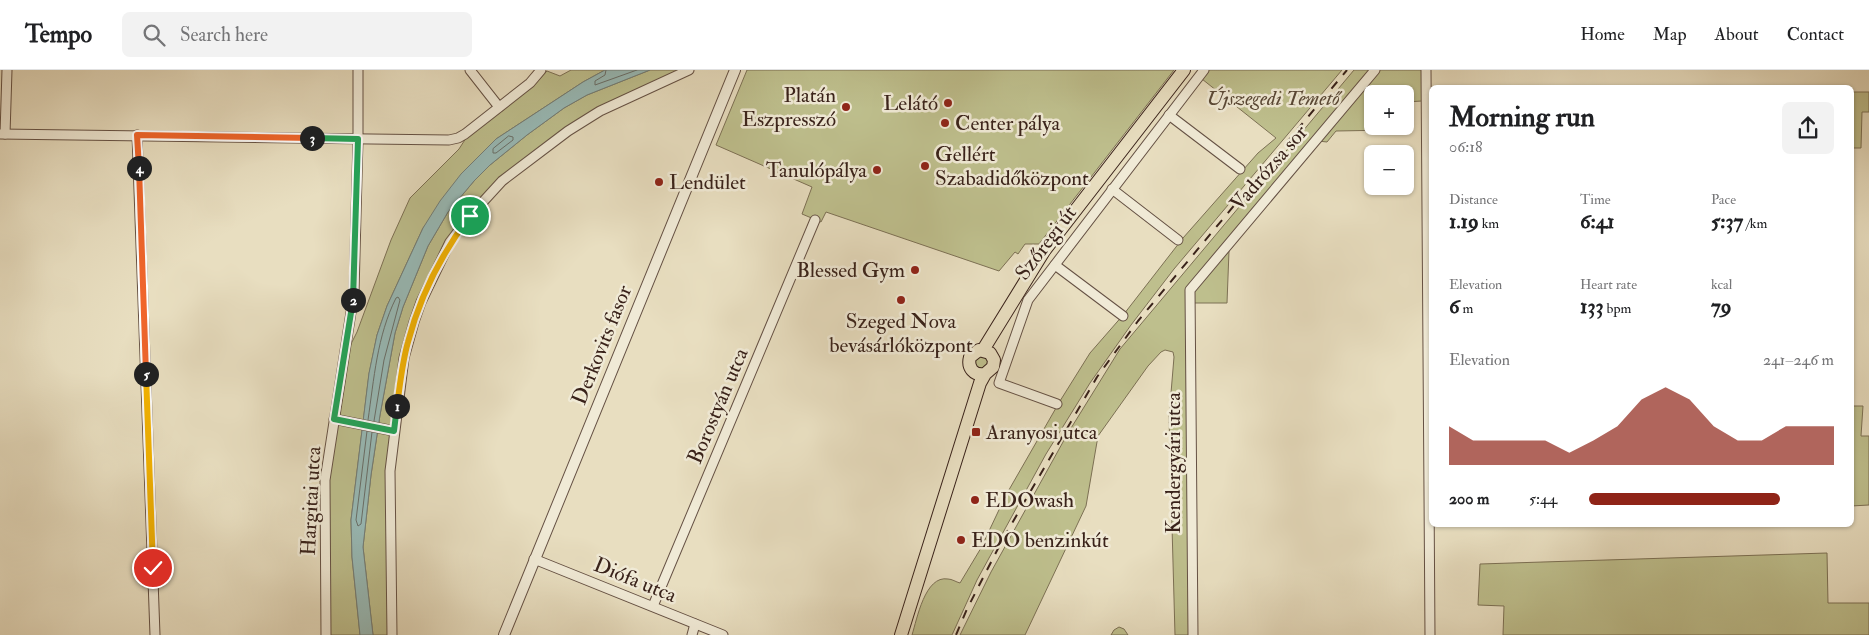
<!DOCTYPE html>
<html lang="en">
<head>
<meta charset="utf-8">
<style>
	body { margin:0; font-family:"IM FELL Double Pica",serif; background:#f2f2f2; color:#202124; height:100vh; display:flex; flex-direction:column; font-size:19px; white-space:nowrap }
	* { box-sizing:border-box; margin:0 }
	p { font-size:16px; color:#757577 }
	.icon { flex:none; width:28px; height:28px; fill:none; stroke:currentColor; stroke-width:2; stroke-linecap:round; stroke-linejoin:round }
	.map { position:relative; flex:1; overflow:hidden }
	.sheet { position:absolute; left:1429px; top:15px; width:425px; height:442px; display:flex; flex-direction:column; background:#fff; border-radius:8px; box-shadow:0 1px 4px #0004 }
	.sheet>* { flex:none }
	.controls { position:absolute; left:1364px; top:15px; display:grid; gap:10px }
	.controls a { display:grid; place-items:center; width:50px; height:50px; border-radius:8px; background:#fff; box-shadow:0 1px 4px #0004; font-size:25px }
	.pin { position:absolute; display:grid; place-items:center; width:42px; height:42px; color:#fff; margin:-21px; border:2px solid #fff; border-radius:50%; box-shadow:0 1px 5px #0007 }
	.km { position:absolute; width:25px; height:25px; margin:-12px; border-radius:50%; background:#222; color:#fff; font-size:14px; line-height:25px; text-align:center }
	.round { display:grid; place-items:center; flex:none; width:52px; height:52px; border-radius:8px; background:#f2f2f2 }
	.head { display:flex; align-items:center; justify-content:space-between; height:85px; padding:0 20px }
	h1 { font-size:28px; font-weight:700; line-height:38px }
	.metrics { display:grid; grid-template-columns:repeat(3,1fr); gap:8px; height:85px; padding:5px 20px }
	.metrics div { display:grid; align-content:center }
	.metrics b { font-size:21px; font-weight:700 }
	.metrics small { font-size:14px; font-weight:400 }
	.metrics p { font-size:14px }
	.chart { height:140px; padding:10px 20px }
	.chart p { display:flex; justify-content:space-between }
	.chart svg { width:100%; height:90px; margin-top:5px; fill:#8f2418; opacity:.7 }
	ul { padding:0 20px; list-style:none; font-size:16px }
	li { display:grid; grid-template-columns:80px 60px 1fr; align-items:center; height:38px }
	li i { height:12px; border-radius:6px; background:#8f2418 }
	header { display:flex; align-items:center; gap:30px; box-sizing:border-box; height:70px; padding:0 25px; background:#fff; border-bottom:1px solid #e0e0e0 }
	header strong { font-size:24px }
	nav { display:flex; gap:28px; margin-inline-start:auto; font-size:18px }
	.search { width:350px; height:45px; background:#f2f2f2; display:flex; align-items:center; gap:12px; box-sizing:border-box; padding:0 18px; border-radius:8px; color:#757577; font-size:19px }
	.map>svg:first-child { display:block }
	.green { fill:#bebf8d; stroke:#7c7054 }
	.water { fill:#98bbb8; stroke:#727e79 }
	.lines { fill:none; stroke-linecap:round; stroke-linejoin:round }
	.shore { stroke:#686e69; stroke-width:1 }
	.minor-casing { stroke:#655144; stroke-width:11 }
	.tertiary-casing { stroke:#655144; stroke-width:12 }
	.primary-casing { stroke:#39221a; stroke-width:14 }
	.minor { stroke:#f0ead6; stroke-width:9 }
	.tertiary { stroke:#f0ead6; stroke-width:10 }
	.primary { stroke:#e8dec0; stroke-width:12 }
	.rail { stroke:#39221a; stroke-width:2; stroke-dasharray:9 9; stroke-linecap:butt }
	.split-1-casing { stroke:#fff; stroke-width:10 }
	.split-2-casing { stroke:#fff; stroke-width:10 }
	.split-3-casing { stroke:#fff; stroke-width:10 }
	.split-4-casing { stroke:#fff; stroke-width:10 }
	.split-5-casing { stroke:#fff; stroke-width:10 }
	.split-6-casing { stroke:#fff; stroke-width:10 }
	.split-1 { stroke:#f5b400; stroke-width:6 }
	.split-2 { stroke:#22a559; stroke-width:6 }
	.split-3 { stroke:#22a559; stroke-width:6 }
	.split-4 { stroke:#f0652b; stroke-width:6 }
	.split-5 { stroke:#f0652b; stroke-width:6 }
	.split-6 { stroke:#f5b400; stroke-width:6 }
	.poi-dot { fill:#8f2418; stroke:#f0ead6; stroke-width:2 }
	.labels { text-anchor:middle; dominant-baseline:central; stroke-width:5; stroke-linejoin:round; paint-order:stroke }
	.poi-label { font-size:21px; fill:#39221a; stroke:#f0ead6; text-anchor:start }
	.park-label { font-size:21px; font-style:italic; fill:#5a4937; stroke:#f0ead6 }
	.street-label { font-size:21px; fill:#39221a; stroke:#f0ead6 }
</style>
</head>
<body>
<header>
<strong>Tempo</strong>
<div class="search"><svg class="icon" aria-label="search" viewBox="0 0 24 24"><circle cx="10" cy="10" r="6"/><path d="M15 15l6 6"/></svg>Search here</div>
<nav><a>Home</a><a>Map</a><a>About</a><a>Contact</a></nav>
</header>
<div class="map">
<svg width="1869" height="565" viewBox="0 0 1869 565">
	<rect width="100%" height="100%" fill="#e8dec0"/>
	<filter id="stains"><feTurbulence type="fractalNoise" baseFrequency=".004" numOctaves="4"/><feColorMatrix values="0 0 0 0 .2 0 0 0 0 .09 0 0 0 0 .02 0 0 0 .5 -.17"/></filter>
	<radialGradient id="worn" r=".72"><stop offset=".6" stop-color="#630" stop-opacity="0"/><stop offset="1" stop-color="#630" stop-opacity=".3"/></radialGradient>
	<!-- green -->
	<g class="green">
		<polygon points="571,0 605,0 583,12 496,69 423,158 387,236 377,265 369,304 351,450 352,487 360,565 329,565 329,404 348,280 357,262 391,170 410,128 459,79 468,65 531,18 547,1 560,6"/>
		<polygon points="650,0 689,0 600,40 502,111 450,172 414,252 394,361 392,565 373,565 363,477 371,405 380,345 395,263 403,237 428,176 448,142 474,111 490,95 527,65 564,38 587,25"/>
		<polygon points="747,0 1174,0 1039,174 1025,174 1018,184 1015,182 999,201 826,142 821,152 802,144 812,117 716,75"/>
		<path d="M1209 0H1342L1174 199 1131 255 1090 313 1046 384 977 510 952 565H912C917 549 925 505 948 509 952 509 956 512 960 513L981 478 1006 425 1060 331 1090 283 1124 244 1183 168 1258 83 1276 68 1202 9Z"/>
		<polygon points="1354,0 1429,0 1431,90 1424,90 1422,31 1405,32 1405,24 1372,24 1372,56 1393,56 1393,60 1336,61 1327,72 1318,71 1229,181 1227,233 1193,233 1196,565 1175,565 1169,347 1174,287 1173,282 1165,280 1161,282 1148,296 1098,366 1086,436 1025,565 960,565 991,502 1068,363 1120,279"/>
		<polygon points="1851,22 1869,22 1869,42 1862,42 1861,78 1851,78"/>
		<polygon points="980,284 990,291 984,299 976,297 975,290"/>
		<polygon points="1851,336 1863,336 1861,366 1869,366 1869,435 1851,436"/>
		<polygon points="1827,483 1828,533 1869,533 1869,565 1503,565 1504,536 1478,535 1480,494"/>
		<polygon points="1119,557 1124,559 1128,565 1111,565 1114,560"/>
	</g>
	<!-- water -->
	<polygon class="water" points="605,0 650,0 587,25 564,38 527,65 490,95 474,111 448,142 428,176 403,237 395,263 380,345 371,405 363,477 373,565 360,565 352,487 351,450 369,303 377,265 387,236 423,158 440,131 461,104 496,69 583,12"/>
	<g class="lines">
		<!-- shore -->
		<g class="shore">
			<polyline points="606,0 605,5 595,11 595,15 637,0"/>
			<polygon points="509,66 513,67 513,70 496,83 493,83 493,79"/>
			<path d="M368 350C374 309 377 266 396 228L398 227 400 230 384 290 374 351"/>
			<polyline points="367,361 356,450 358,456 361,454 372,362"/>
		</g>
		<!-- minor casing -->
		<g class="minor-casing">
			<g id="minor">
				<polyline points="470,0 499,37"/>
				<polyline points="1426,0 1430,565"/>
				<polyline points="1169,45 1240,99"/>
				<polyline points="0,64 449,70 458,68 465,64 530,13 541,0"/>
				<polyline points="5,64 7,0"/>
				<polyline points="137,65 155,565"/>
				<polyline points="1112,119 1178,170"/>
				<polyline points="1055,195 1123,246"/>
				<polyline points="1057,334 999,313 1028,230 1204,0"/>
				<polyline points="334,349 394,361"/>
				<polyline points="534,489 723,565"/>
				<polyline points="653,536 815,150"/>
				<polyline points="326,565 325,410 354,223 358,69 358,0"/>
				<polyline points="392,565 390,401 404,288 414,252 421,232 450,172 470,146 502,111 568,61 600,41 689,0"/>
				<polyline points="692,565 695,554"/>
				<polyline points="1193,565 1190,220 1375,0"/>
			</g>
		</g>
		<!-- tertiary casing -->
		<g class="tertiary-casing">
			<polyline id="tertiary" points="504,565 735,0"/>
		</g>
		<!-- primary casing -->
		<g class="primary-casing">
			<g id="primary">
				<polyline points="983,280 1044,181 1184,0"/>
				<path d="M901 565 980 313 985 304 993 297 994 290 990 283 979 280 970 287C967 298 974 306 985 304"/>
			</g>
		</g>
		<!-- minor -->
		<use href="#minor" class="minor"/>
		<!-- tertiary -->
		<use href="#tertiary" class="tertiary"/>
		<!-- primary -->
		<use href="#primary" class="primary"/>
		<!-- rail -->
		<polyline class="rail" points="956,565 967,539 1004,467 1097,307 1138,251 1347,0"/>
	</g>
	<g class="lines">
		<!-- split-1 casing -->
		<g class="split-1-casing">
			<path id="split-1" d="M397 336C400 315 402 293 408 272 420 226 442 183 470 146"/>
		</g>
		<!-- split-2 casing -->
		<g class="split-2-casing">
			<polyline id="split-2" points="353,230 334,349 394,361 397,336"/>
		</g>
		<!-- split-3 casing -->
		<g class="split-3-casing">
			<polyline id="split-3" points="312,68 358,69 353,230"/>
		</g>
		<!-- split-4 casing -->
		<g class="split-4-casing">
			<polyline id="split-4" points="139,98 137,65 312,68"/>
		</g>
		<!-- split-5 casing -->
		<g class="split-5-casing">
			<polyline id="split-5" points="139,98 146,304"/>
		</g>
		<!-- split-6 casing -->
		<g class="split-6-casing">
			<polyline id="split-6" points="146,304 153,498"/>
		</g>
		<!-- split-1 -->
		<use href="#split-1" class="split-1"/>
		<!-- split-2 -->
		<use href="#split-2" class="split-2"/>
		<!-- split-3 -->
		<use href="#split-3" class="split-3"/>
		<!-- split-4 -->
		<use href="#split-4" class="split-4"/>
		<!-- split-5 -->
		<use href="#split-5" class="split-5"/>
		<!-- split-6 -->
		<use href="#split-6" class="split-6"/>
	</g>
	<!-- markers -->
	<g class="poi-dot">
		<circle cx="948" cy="33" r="5"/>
		<circle cx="846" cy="37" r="5"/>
		<circle cx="945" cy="53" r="5"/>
		<circle cx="925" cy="96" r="5"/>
		<circle cx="877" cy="100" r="5"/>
		<circle cx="659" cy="112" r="5"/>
		<circle cx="915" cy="200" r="5"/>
		<circle cx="901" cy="230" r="5"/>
		<rect x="971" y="357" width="10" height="10" rx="2.5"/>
		<circle cx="975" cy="430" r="5"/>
		<circle cx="961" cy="470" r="5"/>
	</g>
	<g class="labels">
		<!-- poi labels -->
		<g class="poi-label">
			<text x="836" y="25" text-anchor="end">Platán<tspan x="836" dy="24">Eszpresszó</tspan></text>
			<text x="938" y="33" text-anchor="end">Lelátó</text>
			<text x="955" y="53">Center pálya</text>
			<text x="935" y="84">Gellért<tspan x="935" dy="24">Szabadidőközpont</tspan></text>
			<text x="867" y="100" text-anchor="end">Tanulópálya</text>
			<text x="669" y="112">Lendület</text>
			<text x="905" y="200" text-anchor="end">Blessed Gym</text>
			<text x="901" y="251" text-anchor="middle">Szeged Nova<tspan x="901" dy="24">bevásárlóközpont</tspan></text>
			<text x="986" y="362">Aranyosi utca</text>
			<text x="985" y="430">EDOwash</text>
			<text x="971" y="470">EDO benzinkút</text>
		</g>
		<!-- park labels -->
		<g class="park-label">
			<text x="1273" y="28">Újszegedi Temető</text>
		</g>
		<!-- street labels -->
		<g class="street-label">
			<text transform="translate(1269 98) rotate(-49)">Vadrózsa sor</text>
			<text transform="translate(1046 173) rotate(-53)">Szőregi út</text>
			<text transform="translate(602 275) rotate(-68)">Derkovits fasor</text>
			<text transform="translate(718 336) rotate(-67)">Borostyán utca</text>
			<text transform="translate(1173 393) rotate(-90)">Kendergyári utca</text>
			<text transform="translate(311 431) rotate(-87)">Hargitai utca</text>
			<text transform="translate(635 510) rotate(22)">Diófa utca</text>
		</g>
	</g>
	<rect width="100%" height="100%" filter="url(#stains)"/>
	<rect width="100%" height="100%" fill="url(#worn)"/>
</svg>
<div class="controls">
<a>+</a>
<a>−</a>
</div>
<div class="pin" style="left:470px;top:146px;background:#1e9e55"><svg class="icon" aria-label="arrive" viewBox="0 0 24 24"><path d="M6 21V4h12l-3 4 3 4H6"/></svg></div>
<div class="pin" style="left:153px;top:498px;background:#d93025"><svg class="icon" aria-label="check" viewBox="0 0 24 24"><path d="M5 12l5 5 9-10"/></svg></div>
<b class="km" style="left:397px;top:336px">1</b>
<b class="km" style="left:353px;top:230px">2</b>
<b class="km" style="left:312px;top:68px">3</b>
<b class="km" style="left:139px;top:98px">4</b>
<b class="km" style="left:146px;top:304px">5</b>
<section class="sheet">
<div class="head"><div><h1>Morning run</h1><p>06:18</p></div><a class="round"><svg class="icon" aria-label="share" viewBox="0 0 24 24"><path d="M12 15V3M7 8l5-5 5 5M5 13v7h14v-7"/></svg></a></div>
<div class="metrics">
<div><p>Distance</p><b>1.19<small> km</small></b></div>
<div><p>Time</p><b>6:41</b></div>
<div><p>Pace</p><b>5:37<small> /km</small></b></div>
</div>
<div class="metrics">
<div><p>Elevation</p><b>6<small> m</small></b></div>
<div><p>Heart rate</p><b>133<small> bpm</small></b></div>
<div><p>kcal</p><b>79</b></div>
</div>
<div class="chart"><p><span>Elevation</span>241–246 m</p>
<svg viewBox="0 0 160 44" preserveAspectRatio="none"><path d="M0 44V25L10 32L20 32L30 32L40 32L50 38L60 32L70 25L80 12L90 6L100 12L110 25L120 32L130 32L140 25L150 25L160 25V44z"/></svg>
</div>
<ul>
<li><b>200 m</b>5:44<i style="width:78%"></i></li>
</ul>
</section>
</div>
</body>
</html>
